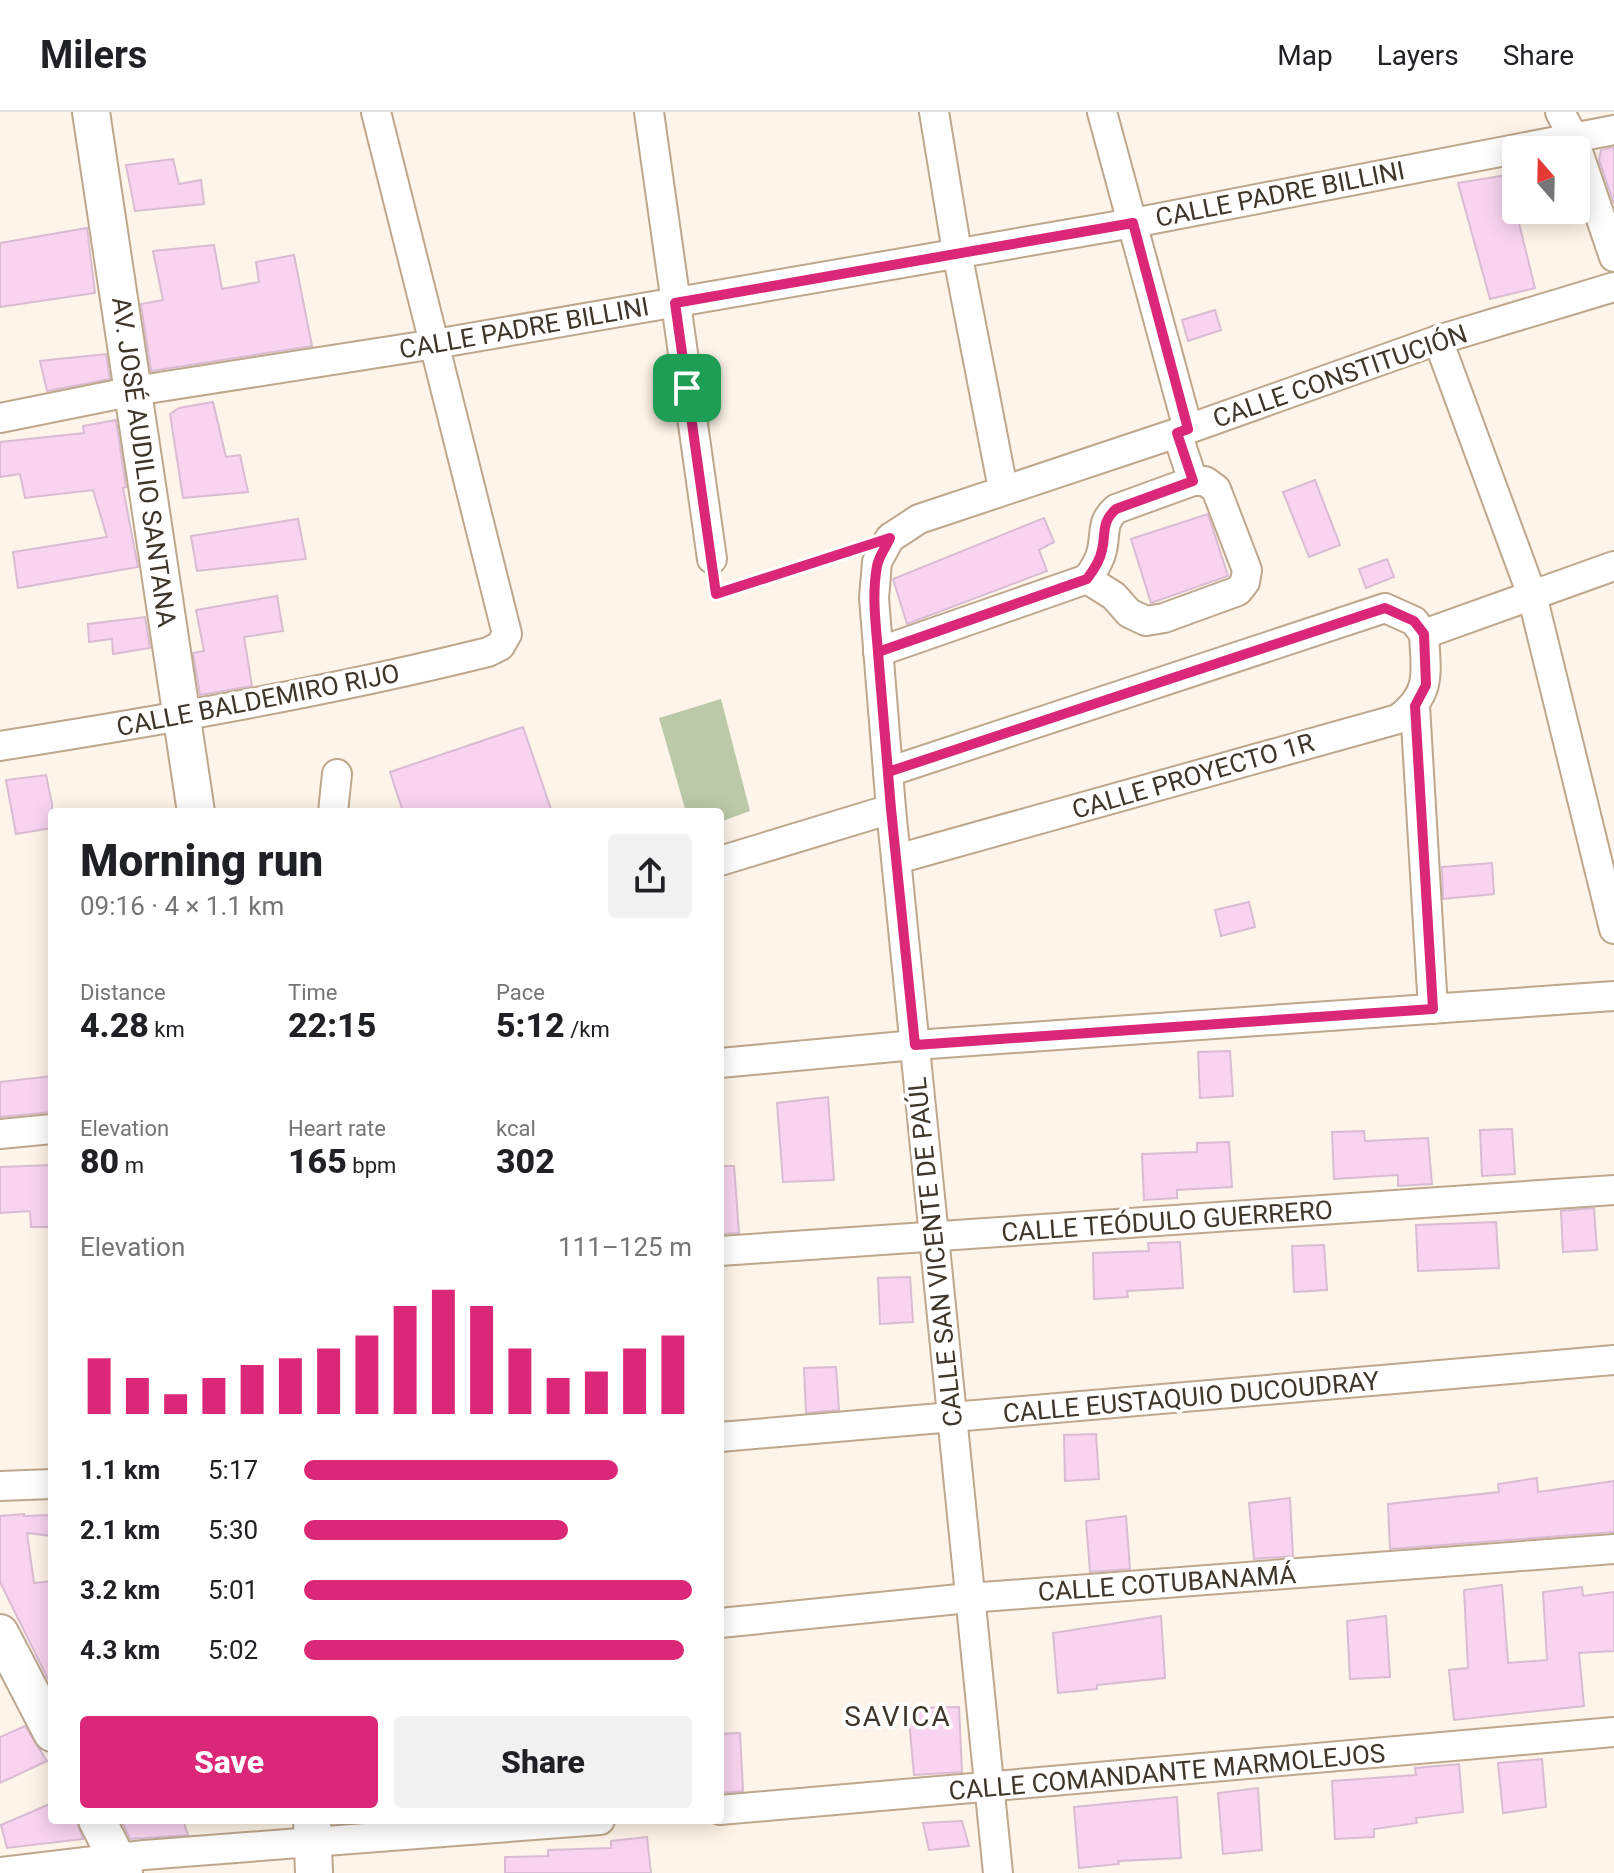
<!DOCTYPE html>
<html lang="en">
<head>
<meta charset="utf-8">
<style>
	body { margin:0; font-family:Roboto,sans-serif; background:#f2f2f2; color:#202124; height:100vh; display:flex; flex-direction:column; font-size:30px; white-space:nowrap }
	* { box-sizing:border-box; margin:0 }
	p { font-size:26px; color:#757577 }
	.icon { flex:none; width:44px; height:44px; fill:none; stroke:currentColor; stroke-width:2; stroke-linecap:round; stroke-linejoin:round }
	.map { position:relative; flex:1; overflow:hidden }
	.drawer { position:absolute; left:48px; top:696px; width:676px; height:1016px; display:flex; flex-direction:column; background:#fff; border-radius:8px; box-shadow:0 4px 20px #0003 }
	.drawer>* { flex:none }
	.needle { width:52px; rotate:340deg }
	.tools { position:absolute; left:1502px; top:24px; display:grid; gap:16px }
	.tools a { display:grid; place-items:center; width:88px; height:88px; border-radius:8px; background:#fff; box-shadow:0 4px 20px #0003; font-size:40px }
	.pin { position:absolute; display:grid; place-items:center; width:68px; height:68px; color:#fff; margin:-34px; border-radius:16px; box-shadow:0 4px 12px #0006 }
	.round { display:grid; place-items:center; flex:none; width:84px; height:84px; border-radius:8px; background:#f2f2f2 }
	.head { display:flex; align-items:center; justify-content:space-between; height:136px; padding:0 32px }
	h1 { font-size:44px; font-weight:800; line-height:60px }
	.figures { display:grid; grid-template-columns:repeat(3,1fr); gap:12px; height:136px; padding:8px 32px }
	.figures div { display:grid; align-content:center }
	.figures b { font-size:34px; font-weight:800 }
	.figures small { font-size:22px; font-weight:400 }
	.figures p { font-size:22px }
	.chart { height:224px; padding:16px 32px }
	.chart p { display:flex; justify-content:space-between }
	.chart svg { width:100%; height:144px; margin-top:8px; stroke:#db2777; stroke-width:6 }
	.button { display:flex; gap:16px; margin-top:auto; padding:16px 32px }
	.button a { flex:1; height:92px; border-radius:8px; background:#db2777; color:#fff; font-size:32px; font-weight:800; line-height:92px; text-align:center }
	.button a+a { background:#f2f2f2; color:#202124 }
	ul { padding:0 32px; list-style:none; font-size:26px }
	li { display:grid; grid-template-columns:128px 96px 1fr; align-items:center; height:60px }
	li i { height:20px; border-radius:10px; background:#db2777 }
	header { display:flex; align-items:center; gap:48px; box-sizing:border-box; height:112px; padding:0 40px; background:#fff; border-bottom:2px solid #e0e0e0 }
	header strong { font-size:38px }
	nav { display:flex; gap:44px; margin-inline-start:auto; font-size:28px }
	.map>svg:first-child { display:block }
	.green { fill:#bbc9a9 }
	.building { fill:#f8d4f0; stroke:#d9bcd3; stroke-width:2 }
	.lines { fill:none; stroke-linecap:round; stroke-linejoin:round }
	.minor-casing { stroke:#bea78c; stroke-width:32 }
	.major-casing { stroke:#bea78c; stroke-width:40 }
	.path { stroke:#9e9489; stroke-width:4; stroke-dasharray:6 4; stroke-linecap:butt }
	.minor { stroke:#fff; stroke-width:28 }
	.major { stroke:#fff; stroke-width:36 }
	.route-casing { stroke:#fff; stroke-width:16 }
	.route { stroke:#db2777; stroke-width:10 }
	.labels { text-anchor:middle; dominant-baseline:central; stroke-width:7; stroke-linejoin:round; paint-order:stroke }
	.street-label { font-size:26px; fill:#3f362b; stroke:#fff }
	.neighbourhood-label { font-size:28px; letter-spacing:2px; fill:#3f362b; stroke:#fff }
</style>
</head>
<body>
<header>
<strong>Milers</strong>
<nav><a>Map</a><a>Layers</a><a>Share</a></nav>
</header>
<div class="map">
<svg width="1614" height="1761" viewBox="0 0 1614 1761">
	<rect width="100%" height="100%" fill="#fef4e9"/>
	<!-- green -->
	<polygon class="green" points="721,587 750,699 720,710 720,700 686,700 659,606"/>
	<!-- building -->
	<g class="building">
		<polygon points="1614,35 1614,92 1599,48 1601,38"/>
		<polygon points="173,47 179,72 201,68 204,92 135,99 126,53"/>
		<polygon points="1507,63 1535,176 1490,187 1458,71"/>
		<polygon points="87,116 95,181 0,195 0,131"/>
		<polygon points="214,133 222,177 259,170 256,150 294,143 312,234 151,259 141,192 163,188 153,139"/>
		<polygon points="1215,198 1221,218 1188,229 1182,208"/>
		<polygon points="106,242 110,267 47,279 40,249"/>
		<polygon points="213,290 226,345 240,343 248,380 183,386 170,302 179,296"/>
		<polygon points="116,308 126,375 123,376 138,455 18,476 13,440 107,425 93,378 25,386 20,362 0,365 0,330 84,321 83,314"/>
		<polygon points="1315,368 1340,433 1309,445 1283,380"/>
		<polygon points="1208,402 1228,464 1151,491 1131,427"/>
		<polygon points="1044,406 1054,430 1039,438 1047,459 907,512 893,467"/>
		<polygon points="298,407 306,447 197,459 191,424"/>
		<polygon points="1387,447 1394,465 1366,476 1359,457"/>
		<polygon points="277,484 283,519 244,525 252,574 200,583 193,541 204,539 196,498"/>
		<polygon points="145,505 150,536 113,542 112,527 89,530 88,512"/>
		<polygon points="523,615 552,700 403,700 390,660"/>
		<polygon points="46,663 52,692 52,716 16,722 6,668"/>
		<polygon points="1492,751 1494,782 1443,787 1442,755"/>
		<polygon points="1249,790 1255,815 1221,824 1215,798"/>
		<polygon points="1230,939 1233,984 1200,986 1198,940"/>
		<polygon points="52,964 52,1000 0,1005 0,970"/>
		<polygon points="828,985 834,1068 783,1070 777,991"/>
		<polygon points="1512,1017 1515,1062 1482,1064 1480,1018"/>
		<polygon points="1364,1019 1365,1029 1428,1026 1432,1072 1398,1074 1398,1063 1334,1067 1332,1020"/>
		<polygon points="1229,1030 1232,1075 1177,1078 1177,1086 1144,1088 1142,1042 1197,1040 1197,1031"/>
		<polygon points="52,1053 52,1115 31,1115 30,1099 0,1101 0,1055"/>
		<polygon points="720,1054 734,1054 739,1121 720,1122"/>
		<polygon points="1594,1096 1597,1138 1563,1140 1561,1099"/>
		<polygon points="1496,1110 1499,1156 1418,1159 1416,1113"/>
		<polygon points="1180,1130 1183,1176 1127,1179 1128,1185 1094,1187 1093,1141 1149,1139 1148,1131"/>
		<polygon points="1324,1133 1327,1178 1294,1180 1292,1134"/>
		<polygon points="910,1165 913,1210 880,1212 878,1166"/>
		<polygon points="836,1255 839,1298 806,1301 804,1256"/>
		<polygon points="1096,1322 1099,1367 1065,1369 1064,1323"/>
		<polygon points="1537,1366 1538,1380 1614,1369 1614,1420 1390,1437 1388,1392 1499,1380 1498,1372"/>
		<polygon points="1290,1386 1293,1444 1254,1447 1249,1391"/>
		<polygon points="24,1402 24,1404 52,1403 52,1424 27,1421 34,1471 52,1469 52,1575 0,1470 0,1404"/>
		<polygon points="1126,1404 1130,1457 1090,1460 1086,1409"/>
		<polygon points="1502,1473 1508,1551 1547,1548 1543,1480 1582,1475 1583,1484 1614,1480 1614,1539 1579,1541 1584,1594 1454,1608 1449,1558 1468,1556 1464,1478"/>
		<polygon points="1161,1504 1165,1566 1097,1573 1097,1577 1058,1581 1053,1521"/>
		<polygon points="1386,1504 1390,1565 1350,1567 1347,1509"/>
		<polygon points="959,1595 962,1660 914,1663 908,1596"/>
		<polygon points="25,1614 47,1649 0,1671 0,1625"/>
		<polygon points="740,1621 743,1679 720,1681 720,1622"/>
		<polygon points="1542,1647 1546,1695 1503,1701 1498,1651"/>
		<polygon points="1459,1652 1463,1700 1416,1706 1417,1711 1374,1717 1374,1725 1335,1727 1332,1669 1416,1663 1415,1656"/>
		<polygon points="1258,1676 1262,1738 1223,1742 1218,1681"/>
		<polygon points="1177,1685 1181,1746 1118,1749 1119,1752 1079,1756 1074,1695"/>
		<polygon points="52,1691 52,1708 76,1708 83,1727 7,1736 1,1713"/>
		<polygon points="121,1708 183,1708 188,1723 130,1727"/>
		<polygon points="962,1709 969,1734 929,1738 923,1711"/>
		<polygon points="647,1725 651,1761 505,1761 505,1745 548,1744 548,1738 611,1736 611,1729"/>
	</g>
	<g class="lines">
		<!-- minor casing -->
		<g class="minor-casing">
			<g id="minor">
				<polyline points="649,0 712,447"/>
				<polyline points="934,0 957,140 1003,377"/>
				<polyline points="1102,0 1188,317"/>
				<polyline points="1560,0 1573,25 1614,145"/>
				<polyline points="1438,228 1532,483 1614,817"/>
				<polyline points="0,306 134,279 435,232 1133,111 1614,18"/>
				<polyline points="1177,321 1193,369"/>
				<path d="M878 540 1087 467C1093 459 1100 449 1102 438 1106 421 1101 410 1116 397L1193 369H1205L1216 377 1247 458 1245 470 1238 479 1164 506 1146 509 1129 501 1114 484 1087 467"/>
				<polyline points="1415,594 1433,897"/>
				<path d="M0 634C164 608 327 580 488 540L500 534 507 522 376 0"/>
				<polyline points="888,660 1385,496 1414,509 1424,522 1614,454"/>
				<polyline points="333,700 337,662"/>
				<path d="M897 747 1398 607C1432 581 1426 562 1424 522"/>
				<polyline points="720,749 891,697"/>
				<polyline points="720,951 915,933 1614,884"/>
				<polyline points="0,1022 52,1017"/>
				<polyline points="720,1139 1614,1078"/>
				<polyline points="720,1325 1614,1248"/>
				<polyline points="0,1374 52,1372"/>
				<polyline points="720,1511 969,1486 1614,1437"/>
				<polyline points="720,1698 1614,1620"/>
				<polyline points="0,1760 144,1743 600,1708"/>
				<polyline points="998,1761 891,697 874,486 877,450 890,426 919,407 1177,321 1438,228 1614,175"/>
			</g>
		</g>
		<!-- major casing -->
		<g class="major-casing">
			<g id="major">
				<polyline points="91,0 196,700"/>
				<polyline points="0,1521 52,1621"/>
				<polyline points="97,1708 124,1761"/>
				<polyline points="312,1708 314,1761"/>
			</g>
		</g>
		<!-- path -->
		<polyline class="path" points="715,470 716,482 856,437"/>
		<!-- minor -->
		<use href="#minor" class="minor"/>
		<!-- major -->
		<use href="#major" class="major"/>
	</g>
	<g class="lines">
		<!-- route casing -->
		<g class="route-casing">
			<path id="route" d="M687 276 716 482 890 426C886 435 879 444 877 454 871 487 877 520 879 553 883 601 887 649 891 697L915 933 1433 897 1415 594 1426 573 1424 522 1414 509 1385 496 888 660 878 540 1087 467C1093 459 1100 449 1102 438 1106 421 1101 410 1116 397L1193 369 1177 321 1188 317 1133 111 675 191 687 276"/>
		</g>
		<!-- route -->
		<use href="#route" class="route"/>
	</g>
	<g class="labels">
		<!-- street labels -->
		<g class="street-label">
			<text transform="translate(1280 82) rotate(-11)">CALLE PADRE BILLINI</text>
			<text transform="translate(524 216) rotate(-10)">CALLE PADRE BILLINI</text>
			<text transform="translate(1340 264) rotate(-19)">CALLE CONSTITUCIÓN</text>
			<text transform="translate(144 350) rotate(82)">AV. JOSÉ AUDILIO SANTANA</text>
			<text transform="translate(258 588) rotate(-11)">CALLE BALDEMIRO RIJO</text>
			<text transform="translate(1193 664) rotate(-16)">CALLE PROYECTO 1R</text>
			<text transform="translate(1167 1109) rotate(-4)">CALLE TEÓDULO GUERRERO</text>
			<text transform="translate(935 1140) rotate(-96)">CALLE SAN VICENTE DE PAÚL</text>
			<text transform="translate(1191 1285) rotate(-5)">CALLE EUSTAQUIO DUCOUDRAY</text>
			<text transform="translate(1167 1471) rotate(-4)">CALLE COTUBANAMÁ</text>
			<text transform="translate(1167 1660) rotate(-5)">CALLE COMANDANTE MARMOLEJOS</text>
		</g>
		<!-- neighbourhood labels -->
		<g class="neighbourhood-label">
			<text x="898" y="1604">SAVICA</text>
		</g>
	</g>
</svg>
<div class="tools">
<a><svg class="needle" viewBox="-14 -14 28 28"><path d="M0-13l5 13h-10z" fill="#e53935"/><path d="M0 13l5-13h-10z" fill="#757577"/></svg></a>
</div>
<div class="pin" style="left:687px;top:276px;background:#1e9e55"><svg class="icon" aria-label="arrive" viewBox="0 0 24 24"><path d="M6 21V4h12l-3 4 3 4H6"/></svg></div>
<section class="drawer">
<div class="head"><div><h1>Morning run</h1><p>09:16 · 4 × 1.1 km</p></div><a class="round"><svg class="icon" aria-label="share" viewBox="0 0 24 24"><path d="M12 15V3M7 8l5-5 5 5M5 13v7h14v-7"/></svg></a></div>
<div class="figures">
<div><p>Distance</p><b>4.28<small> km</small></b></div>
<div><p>Time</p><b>22:15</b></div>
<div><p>Pace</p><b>5:12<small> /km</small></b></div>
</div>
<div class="figures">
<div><p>Elevation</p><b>80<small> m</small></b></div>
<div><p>Heart rate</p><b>165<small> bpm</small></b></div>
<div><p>kcal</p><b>302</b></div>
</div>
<div class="chart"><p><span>Elevation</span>111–125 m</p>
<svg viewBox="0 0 160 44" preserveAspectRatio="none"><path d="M5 44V27M15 44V33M25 44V38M35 44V33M45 44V29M55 44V27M65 44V24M75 44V20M85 44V11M95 44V6M105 44V11M115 44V24M125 44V33M135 44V31M145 44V24M155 44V20"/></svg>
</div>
<ul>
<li><b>1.1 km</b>5:17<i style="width:81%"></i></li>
<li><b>2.1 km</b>5:30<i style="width:68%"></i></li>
<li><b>3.2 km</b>5:01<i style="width:100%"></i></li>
<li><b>4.3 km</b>5:02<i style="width:98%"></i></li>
</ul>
<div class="button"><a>Save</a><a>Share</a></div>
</section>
</div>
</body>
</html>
